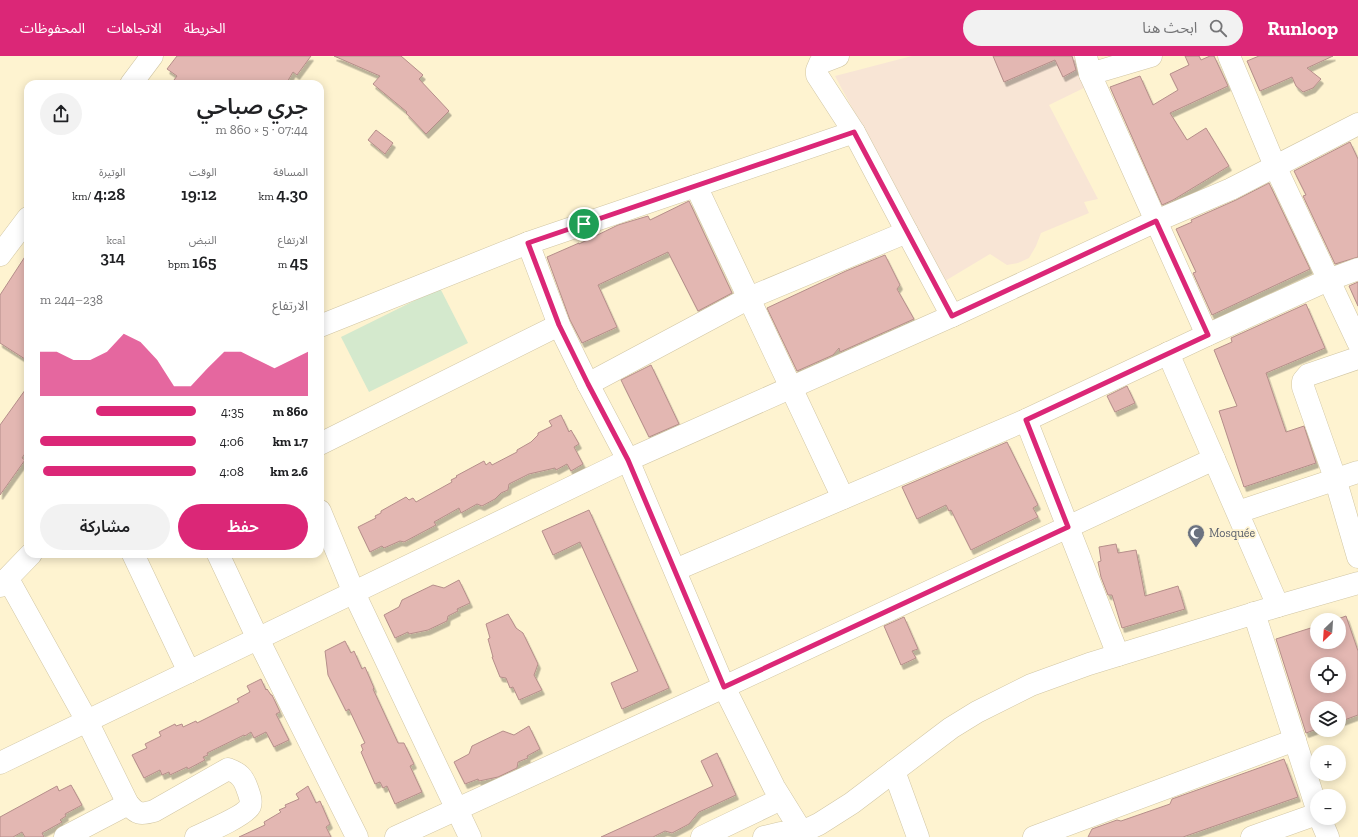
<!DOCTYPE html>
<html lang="ar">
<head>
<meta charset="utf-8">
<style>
	body { margin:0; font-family:"Zilla Slab","Noto Sans Arabic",serif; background:#f2f2f2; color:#202124; direction:rtl; height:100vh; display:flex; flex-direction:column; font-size:15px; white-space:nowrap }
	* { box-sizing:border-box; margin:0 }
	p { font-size:13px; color:#757577 }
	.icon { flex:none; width:22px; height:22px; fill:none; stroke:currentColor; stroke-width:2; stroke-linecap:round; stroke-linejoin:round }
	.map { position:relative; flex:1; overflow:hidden; direction:ltr }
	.drawer { position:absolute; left:24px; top:24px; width:300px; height:478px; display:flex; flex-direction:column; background:#fff; border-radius:12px; box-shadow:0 2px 10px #0003; direction:rtl }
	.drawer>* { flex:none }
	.needle { width:26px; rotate:205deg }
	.buttons { position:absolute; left:1310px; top:557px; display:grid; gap:8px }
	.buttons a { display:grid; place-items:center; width:36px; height:36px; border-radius:50%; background:#fff; box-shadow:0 2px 10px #0003; font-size:20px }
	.pin { position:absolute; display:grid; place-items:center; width:34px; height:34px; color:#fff; margin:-17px; border:2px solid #fff; border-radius:50%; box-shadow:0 1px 4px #0007 }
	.round { display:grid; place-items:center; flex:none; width:42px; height:42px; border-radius:21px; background:#f2f2f2 }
	.headline { display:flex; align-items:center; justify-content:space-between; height:68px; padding:0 16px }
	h1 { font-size:22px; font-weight:600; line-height:30px }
	.figures { display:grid; grid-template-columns:repeat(3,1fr); gap:6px; height:68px; padding:4px 16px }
	.figures div { display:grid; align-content:center }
	.figures b { font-size:17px; font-weight:600 }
	.figures small { font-size:11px; font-weight:400 }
	.figures p { font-size:11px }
	.chart { height:112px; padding:8px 16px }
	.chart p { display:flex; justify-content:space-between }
	.chart svg { width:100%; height:72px; margin-top:4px; fill:#db2777; opacity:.7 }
	.action { display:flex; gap:8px; margin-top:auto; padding:8px 16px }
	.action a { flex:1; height:46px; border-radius:24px; background:#db2777; color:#fff; font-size:16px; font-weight:600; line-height:46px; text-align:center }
	.action a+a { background:#f2f2f2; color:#202124 }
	ul { padding:0 16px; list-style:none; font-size:13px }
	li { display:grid; grid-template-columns:64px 48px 1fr; align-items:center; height:30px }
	li i { height:10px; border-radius:5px; background:#db2777 }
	header { display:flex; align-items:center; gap:24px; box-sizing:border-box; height:56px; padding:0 20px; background:#db2777; color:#fff }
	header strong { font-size:19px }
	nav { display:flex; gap:22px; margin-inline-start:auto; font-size:14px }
	.search { width:280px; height:36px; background:#f2f2f2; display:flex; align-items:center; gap:10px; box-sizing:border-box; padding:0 14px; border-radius:22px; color:#757577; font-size:15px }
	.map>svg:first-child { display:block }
	.education { fill:#f8e5d5 }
	.green { fill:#d4e9cd }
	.building { fill:#e3b7b2; stroke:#b58e8a; fill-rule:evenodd; filter:url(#shadow) }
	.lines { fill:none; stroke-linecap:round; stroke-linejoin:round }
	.minor-casing { stroke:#d1c6a4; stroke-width:23 }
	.minor { stroke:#fff; stroke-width:22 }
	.route-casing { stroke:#fff; stroke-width:8 }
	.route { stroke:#db2777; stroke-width:5 }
	.labels { text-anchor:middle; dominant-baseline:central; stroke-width:3.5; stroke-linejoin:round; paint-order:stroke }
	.worship-label { font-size:12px; fill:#5b616d; stroke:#fef3d0; text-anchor:start }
</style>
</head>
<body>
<header>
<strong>Runloop</strong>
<div class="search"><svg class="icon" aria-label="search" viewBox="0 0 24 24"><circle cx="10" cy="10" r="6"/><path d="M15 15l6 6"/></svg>ابحث هنا</div>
<nav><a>الخريطة</a><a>الاتجاهات</a><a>المحفوظات</a></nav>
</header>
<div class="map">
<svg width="1358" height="781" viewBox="0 0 1358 781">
	<defs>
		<filter id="shadow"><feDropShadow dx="2.5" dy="4.5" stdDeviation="0" flood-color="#0004"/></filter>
	</defs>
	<rect width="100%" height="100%" fill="#fef3d0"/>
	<!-- education -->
	<polygon class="education" points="912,0 1076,0 1088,30 1049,49 1098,143 1084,146 1089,157 1041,177 1036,190 1029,202 1018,207 1007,209 990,198 945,225 835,20"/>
	<!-- green -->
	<polygon class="green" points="440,232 468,287 369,336 341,281"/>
	<!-- building -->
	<g class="building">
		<polygon points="177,0 311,0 297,19 293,16 286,28 171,28 177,20 167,13"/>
		<polygon points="334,0 401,0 423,19 419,23 449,55 426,78 406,57 407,56 373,28 380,20"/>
		<polygon points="993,0 1072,0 1076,14 1063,21 1055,4 1004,26"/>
		<polygon points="1185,0 1199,0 1201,4 1210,0 1214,0 1228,30 1170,57 1187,84 1206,72 1229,110 1173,144 1162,149 1110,31 1140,20 1153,49 1178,34 1170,18 1189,9"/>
		<polygon points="1259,0 1333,0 1307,12 1321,23 1313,32 1303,36 1296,30 1292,21 1260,35 1247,5"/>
		<polygon points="376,74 393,87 385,98 368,84"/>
		<polygon points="1350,86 1358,103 1358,201 1335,208 1303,140 1306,139 1294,115"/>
		<polygon points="1269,127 1310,213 1212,259 1193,217 1196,216 1176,173 1192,166 1191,164 1236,144"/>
		<polygon points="689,145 732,237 698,255 668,196 598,229 617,271 582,287 570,264 547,201 579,187 579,188 618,169 648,160 650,164"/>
		<polygon points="28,196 28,305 0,287 0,239"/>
		<polygon points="885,199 900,229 897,233 914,263 840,296 839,292 833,299 797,315 767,252 846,215"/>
		<polygon points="1358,226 1358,250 1349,230"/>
		<polygon points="1306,248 1325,292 1266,317 1286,376 1304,370 1316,407 1244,431 1219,355 1237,350 1214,294 1232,286 1231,282"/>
		<polygon points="651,309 679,368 649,381 621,324"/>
		<polygon points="28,330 28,393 22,402 25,404 0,439 0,369"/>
		<polygon points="1127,330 1135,347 1115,356 1107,340"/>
		<polygon points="561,359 569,376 571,374 579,388 574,391 583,408 571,415 567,408 556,414 555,412 529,418 509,428 508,434 501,437 495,443 482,450 477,448 461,457 459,452 434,466 436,469 404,486 400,485 384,492 382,490 370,496 358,471 376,462 375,460 381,457 381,455 406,441 409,444 413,442 416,446 452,426 451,424 457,421 456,420 484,405 486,409 490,406 492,409 517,396 517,394 531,386 538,379 538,377 552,370 549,365"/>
		<polygon points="1007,386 1038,449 1033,452 1038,461 971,494 951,454 949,455 946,449 917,463 902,431"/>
		<polygon points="589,454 669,632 622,653 611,627 638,615 580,486 553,499 542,475"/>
		<polygon points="1116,488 1118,497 1136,494 1145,540 1178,530 1185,553 1122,572 1112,539 1108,539 1101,521 1098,506 1101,505 1099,491"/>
		<polygon points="459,524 470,547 457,553 458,555 448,560 447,565 428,574 409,578 408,576 395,582 384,559 399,551 402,544 433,529 444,532"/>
		<polygon points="508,558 516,572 523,577 538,608 534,619 542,634 519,644 513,631 510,632 506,622 500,621 492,601 493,601 488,583 490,582 486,568"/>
		<path d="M1346 560 1358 595V659L1339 666V652H1317V673L1306 677 1276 583 1317 570V586H1339V564H1335ZM1317 608H1339V630H1317Z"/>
		<polygon points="904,561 918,593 912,595 916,602 901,609 884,570"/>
		<polygon points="345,585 351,597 354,595 362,613 365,611 374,632 373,633 398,687 404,687 414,708 410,710 422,736 395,748 387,730 383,732 380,726 375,728 361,696 363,694 361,689 365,687 349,653 346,655 328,619 325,595"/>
		<polygon points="261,623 266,634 267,633 271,639 272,639 280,656 276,658 289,684 274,691 266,676 254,682 251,676 245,680 244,679 207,697 208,699 203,701 205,704 188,713 187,711 170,719 169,716 162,719 160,714 144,722 132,699 147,692 145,688 161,680 159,676 175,668 176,670 182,668 183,671 196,665 197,667 239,646 237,643 250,636 247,630"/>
		<polygon points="529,670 540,693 527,700 528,702 518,706 517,712 498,721 479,725 478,723 465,728 454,706 469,698 472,690 503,675 514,679"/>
		<polygon points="717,697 736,739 699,756 689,768 672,777 665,775 653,781 601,781 713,730 701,705"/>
		<polygon points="1284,703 1298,741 1183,781 1088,781 1092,773 1117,764 1121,765 1170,748 1172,743"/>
		<polygon points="71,729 82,749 65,758 66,760 60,764 62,766 42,777 44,781 25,781 22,776 13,781 0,781 0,761 57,730 59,735"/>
		<polygon points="308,730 316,747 320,745 330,768 326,771 331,781 239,781 265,769 264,766 281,756 279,754 286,751 285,749 299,743 296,738"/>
	</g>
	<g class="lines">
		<!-- minor casing -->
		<g class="minor-casing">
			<g id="minor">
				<polyline points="1086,0 1090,18 1151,0"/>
				<polyline points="1229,0 1275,110 1358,286"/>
				<polyline points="1090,18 1156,165 1231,133 1358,68"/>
				<polyline points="131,28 152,0"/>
				<polyline points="696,130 843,442"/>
				<polyline points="907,176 952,260 1156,165 1207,279"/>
				<polyline points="528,187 559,269 588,328 628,404 724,631 774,731 805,781"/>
				<polyline points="0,199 28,162"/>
				<polyline points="320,270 528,187 854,76"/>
				<polyline points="1168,297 1278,550"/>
				<polyline points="1358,302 1308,319 1303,325 1303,331 1335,422 1358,501"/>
				<polyline points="588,328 749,242 907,176 854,76 817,19 817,14 820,7 838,0"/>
				<polyline points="1026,364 1118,599"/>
				<polyline points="320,388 559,269"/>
				<polyline points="320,455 354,537 470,781"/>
				<polyline points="1238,456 1358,416"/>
				<polyline points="133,498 189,616"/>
				<polyline points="218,498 258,583 357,781"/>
				<polyline points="675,514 1026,364 1207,279 1328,224 1358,213"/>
				<path d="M8 523 87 665 128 748C137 758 140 759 154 755L228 713C239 717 243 721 247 732 249 738 252 744 250 750 246 759 207 776 196 781"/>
				<polyline points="0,530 31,498"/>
				<polyline points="1254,557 1317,753"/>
				<polyline points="0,707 628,404 952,260"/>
				<polyline points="894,715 918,781"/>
				<polyline points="1320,762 1328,781"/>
				<polyline points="65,781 128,748"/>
				<polyline points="396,781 724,631 1214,403"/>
				<polyline points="702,781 781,743"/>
				<polyline points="764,781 781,777 802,776 819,768 852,747 951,672 977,656 1031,629 1089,608 1278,550 1358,527"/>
				<polyline points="1034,781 1295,684"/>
				<polyline points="1252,781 1317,758"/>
			</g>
		</g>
		<!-- minor -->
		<use href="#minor" class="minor"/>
	</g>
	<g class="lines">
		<!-- route casing -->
		<g class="route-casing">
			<polygon id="route" points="854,76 952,260 1156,165 1208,279 1026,364 1068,471 724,631 628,404 588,328 559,269 528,187"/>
		</g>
		<!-- route -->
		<use href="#route" class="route"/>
	</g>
	<!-- icons -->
	<defs>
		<g id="mosque-pin" transform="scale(0.9)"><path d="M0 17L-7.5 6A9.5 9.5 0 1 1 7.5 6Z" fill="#6b7280" stroke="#fef3d0"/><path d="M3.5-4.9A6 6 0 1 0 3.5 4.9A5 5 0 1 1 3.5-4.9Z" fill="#fff"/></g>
	</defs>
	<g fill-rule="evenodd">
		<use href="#mosque-pin" x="1196" y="477"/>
	</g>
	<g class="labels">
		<!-- worship labels -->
		<g class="worship-label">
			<text x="1209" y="477">Mosquée</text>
		</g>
	</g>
</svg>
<div class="buttons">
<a><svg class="needle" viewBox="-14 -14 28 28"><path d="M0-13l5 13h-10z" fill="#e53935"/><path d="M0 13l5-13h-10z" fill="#757577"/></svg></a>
<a><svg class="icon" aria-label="locate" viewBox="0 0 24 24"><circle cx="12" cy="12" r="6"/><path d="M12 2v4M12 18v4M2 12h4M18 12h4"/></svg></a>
<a><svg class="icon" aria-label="layers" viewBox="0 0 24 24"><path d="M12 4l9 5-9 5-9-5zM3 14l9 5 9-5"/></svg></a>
<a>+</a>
<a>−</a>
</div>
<div class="pin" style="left:584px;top:168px;background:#1e9e55"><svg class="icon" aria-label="arrive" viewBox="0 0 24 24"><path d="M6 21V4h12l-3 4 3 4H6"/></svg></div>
<section class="drawer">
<div class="headline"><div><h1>جري صباحي</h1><p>07:44 · 5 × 860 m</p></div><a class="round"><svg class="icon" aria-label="share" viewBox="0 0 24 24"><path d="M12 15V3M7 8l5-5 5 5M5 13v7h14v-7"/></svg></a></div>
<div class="figures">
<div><p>المسافة</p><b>4.30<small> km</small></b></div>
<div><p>الوقت</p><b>19:12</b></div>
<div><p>الوتيرة</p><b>4:28<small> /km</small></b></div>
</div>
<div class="figures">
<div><p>الارتفاع</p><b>45<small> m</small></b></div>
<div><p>النبض</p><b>165<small> bpm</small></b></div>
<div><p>kcal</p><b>314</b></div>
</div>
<div class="chart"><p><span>الارتفاع</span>238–244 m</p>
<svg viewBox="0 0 160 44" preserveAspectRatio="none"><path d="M0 44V17L10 17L20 22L30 22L40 17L50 6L60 11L70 22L80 38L90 38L100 27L110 17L120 17L130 22L140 27L150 22L160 17V44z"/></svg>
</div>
<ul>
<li><b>860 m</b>4:35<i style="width:64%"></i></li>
<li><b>1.7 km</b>4:06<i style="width:100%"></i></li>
<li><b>2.6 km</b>4:08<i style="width:98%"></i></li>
</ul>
<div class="action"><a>حفظ</a><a>مشاركة</a></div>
</section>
</div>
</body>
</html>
